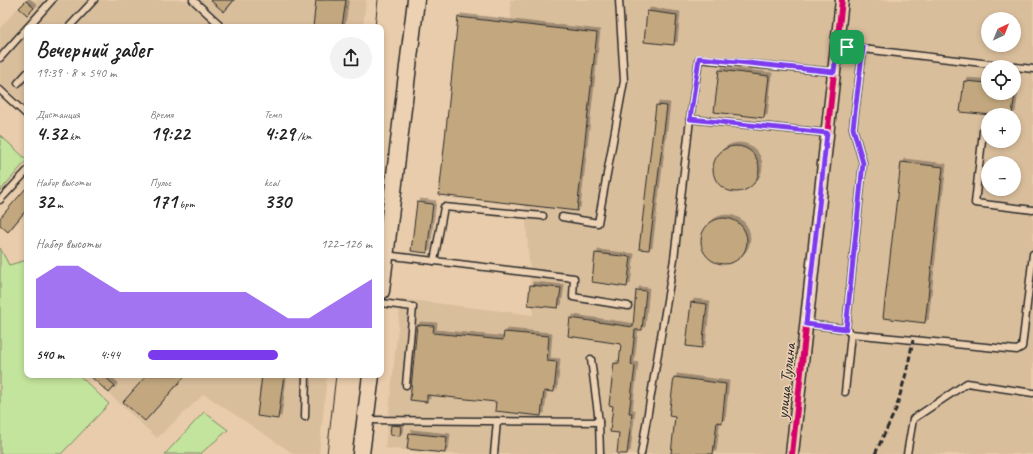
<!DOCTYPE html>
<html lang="ru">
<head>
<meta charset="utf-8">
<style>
	body { margin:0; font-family:Caveat,sans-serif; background:#f2f2f2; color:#222; height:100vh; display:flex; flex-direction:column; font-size:15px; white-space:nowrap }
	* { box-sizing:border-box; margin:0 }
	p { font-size:13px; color:#767676 }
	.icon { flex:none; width:22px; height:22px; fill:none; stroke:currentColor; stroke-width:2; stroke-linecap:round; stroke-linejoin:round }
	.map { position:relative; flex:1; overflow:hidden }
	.sheet { position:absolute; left:24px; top:24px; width:360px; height:354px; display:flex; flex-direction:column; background:#fff; border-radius:8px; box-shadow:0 2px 6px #0003 }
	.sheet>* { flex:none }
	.needle { width:26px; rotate:43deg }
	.controls { position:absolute; left:981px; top:12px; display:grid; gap:8px }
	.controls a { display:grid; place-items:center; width:40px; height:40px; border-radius:50%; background:#fff; box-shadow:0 2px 6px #0003; font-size:20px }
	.pin { position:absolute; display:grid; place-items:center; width:34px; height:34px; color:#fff; margin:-17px; border-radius:8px; box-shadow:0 2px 6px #0006 }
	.round { display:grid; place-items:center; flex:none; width:42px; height:42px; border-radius:21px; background:#f2f2f2 }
	.headline { display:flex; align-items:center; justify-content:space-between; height:68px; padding:0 12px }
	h1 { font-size:22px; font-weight:800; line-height:30px }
	.figures { display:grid; grid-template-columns:repeat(3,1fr); gap:6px; height:68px; padding:4px 12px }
	.figures div { display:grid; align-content:center }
	.figures b { font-size:20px; font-weight:800 }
	.figures small { font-size:11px; font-weight:400 }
	.figures p { font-size:11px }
	.chart { height:112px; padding:8px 12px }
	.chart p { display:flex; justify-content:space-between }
	.chart svg { width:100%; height:72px; margin-top:4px; fill:#7c3aed; opacity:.7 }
	ul { padding:0 12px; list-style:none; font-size:13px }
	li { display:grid; grid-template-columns:64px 48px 1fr; align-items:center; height:30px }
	li i { height:10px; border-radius:5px; background:#7c3aed }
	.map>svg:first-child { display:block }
	.built { fill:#d9be9c; fill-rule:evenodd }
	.green { fill:#c3e49c; stroke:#778864 }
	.building { fill:#c3a87f; stroke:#2b2b2b; filter:url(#shadow) }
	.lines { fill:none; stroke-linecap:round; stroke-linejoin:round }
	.service-casing { stroke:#2b2b2b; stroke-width:9 }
	.minor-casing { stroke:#2b2b2b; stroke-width:15 }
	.secondary-casing { stroke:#2b2b2b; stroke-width:19 }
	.service { stroke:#ecd1b3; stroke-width:6 }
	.minor { stroke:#ecd1b3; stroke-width:12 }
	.secondary { stroke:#ecd1b3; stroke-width:16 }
	.tram { stroke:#2b2b2b; stroke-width:1 }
	.rail { stroke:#2b2b2b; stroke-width:3; stroke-dasharray:6 3; stroke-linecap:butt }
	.cycleway-casing { stroke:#ecd1b3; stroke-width:8 }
	.cycleway { stroke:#d6006c; stroke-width:6 }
	.route-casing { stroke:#fff; stroke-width:8 }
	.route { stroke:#7c3aed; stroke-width:5 }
	.labels { text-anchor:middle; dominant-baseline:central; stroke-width:3; stroke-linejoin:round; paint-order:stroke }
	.street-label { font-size:17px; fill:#2b2b2b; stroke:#ecd1b3 }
</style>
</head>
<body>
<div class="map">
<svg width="1033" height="454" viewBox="0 0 1033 454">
	<defs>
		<filter id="shadow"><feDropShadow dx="3" dy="-3" stdDeviation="0" flood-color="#0004"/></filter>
	</defs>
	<rect width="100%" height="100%" fill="#e8ccab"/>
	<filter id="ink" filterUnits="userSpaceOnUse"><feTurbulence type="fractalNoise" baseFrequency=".025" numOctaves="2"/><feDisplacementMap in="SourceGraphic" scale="8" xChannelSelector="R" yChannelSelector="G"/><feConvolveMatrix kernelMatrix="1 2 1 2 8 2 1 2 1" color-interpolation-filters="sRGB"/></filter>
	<g filter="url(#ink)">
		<!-- built -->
		<g class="built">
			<polygon points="25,0 366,0 363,27 27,27 27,108 0,83 0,28"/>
			<path d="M510 0H1033V454H441L385 448 401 299 533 315ZM988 19H1014V45H988ZM988 67H1014V93H988ZM988 115H1014V141H988ZM988 163H1014V189H988Z"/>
			<polygon points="89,375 327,375 319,454 294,454 204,394 157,438"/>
		</g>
		<!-- green -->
		<g class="green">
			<polygon points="0,135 27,160 0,191"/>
			<polygon points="0,248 9,265 27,260 27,320 25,322 27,324 27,375 79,375 109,404 61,454 0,454"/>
			<polygon points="204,412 228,430 200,454 165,454"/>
		</g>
		<!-- building -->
		<g class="building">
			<polygon points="210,0 234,0 224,12"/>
			<polygon points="316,0 346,0 342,27 313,27"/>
			<polygon points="26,1 34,8 27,15 19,8"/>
			<polygon points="647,11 677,15 674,45 644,42"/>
			<polygon points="458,17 597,33 577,211 439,195"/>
			<polygon points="719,70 769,76 764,118 714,112"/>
			<polygon points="964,81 988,83 988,93 1015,93 1012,115 992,115 960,112"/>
			<polygon points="656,105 667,106 649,250 639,249"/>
			<circle cx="736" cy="169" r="23"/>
			<polygon points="901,162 943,167 925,323 883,318"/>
			<polygon points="27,187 27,209 8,232 0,225 0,218"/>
			<polygon points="417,202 433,204 427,253 411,251"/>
			<circle cx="724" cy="241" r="23"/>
			<polygon points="595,253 631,257 627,287 592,282"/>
			<polygon points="530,285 561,288 558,308 528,305"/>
			<polygon points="636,290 646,291 642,330 635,330 631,365 635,366 629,413 632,413 627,454 617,454 619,433 610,432 613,406 609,405 614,363 619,364 621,344 568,336 570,318 633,327"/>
			<polygon points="691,302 707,304 702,348 686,346"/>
			<polygon points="417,325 434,326 433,333 503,340 504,332 549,336 547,361 557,362 554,392 544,391 541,416 495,411 496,402 427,395 427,402 410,400"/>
			<polygon points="89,375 103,375 115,386 109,393"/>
			<polygon points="147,375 186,375 145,421 123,402"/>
			<polygon points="262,375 284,375 278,419 257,416"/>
			<polygon points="674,377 726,384 722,423 717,422 713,454 671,454 675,417 669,416"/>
			<polygon points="391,425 401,426 400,436 390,435"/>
			<polygon points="409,433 447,437 445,453 407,449"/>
		</g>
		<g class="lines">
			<!-- service casing -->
			<g class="service-casing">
				<g id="service">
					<polyline points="193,0 218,23 219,27"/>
					<polyline points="28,27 52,0"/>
					<polyline points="69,27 94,0"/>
					<polyline points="837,46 1033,69"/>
					<polyline points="0,58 27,28"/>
					<polyline points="18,83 27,73"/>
					<polyline points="0,90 27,115"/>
					<polyline points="690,119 699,59 834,72"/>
					<polyline points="983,131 975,203 1033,210"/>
					<polyline points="0,200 27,171"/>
					<polyline points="562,217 598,223 624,81 619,0"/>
					<polyline points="385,255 574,278 573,297 628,306"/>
					<polyline points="434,261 444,207 543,216"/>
					<polyline points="381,303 413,307 406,385"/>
					<polyline points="806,324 846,329 851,334 1017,350 1022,347 1033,254"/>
					<polyline points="846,329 863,163 853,128 863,48"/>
					<polyline points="591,359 599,422 600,454"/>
					<polyline points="845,392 851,334"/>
					<polyline points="305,417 306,375"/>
					<polyline points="366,420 599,422"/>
					<polyline points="494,454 497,421"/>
					<polyline points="641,454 674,259 690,119 827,133"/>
					<polyline points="907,454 913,419 967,383 1033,393"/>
				</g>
			</g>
			<!-- minor casing -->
			<g class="minor-casing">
				<polyline id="minor" points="792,454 842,0"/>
			</g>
			<!-- secondary casing -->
			<g class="secondary-casing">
				<g id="secondary">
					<polyline points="381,291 416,0"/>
					<polyline points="361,454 371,375"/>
				</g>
			</g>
			<!-- service -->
			<use href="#service" class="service"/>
			<!-- minor -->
			<use href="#minor" class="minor"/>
			<!-- secondary -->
			<use href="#secondary" class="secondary"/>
			<!-- tram -->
			<g class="tram">
				<polyline points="375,27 378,0"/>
				<polyline points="327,454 336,375"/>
			</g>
			<!-- rail -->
			<polyline class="rail" points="875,454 896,409 907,370 913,340"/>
			<!-- cycleway casing -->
			<g class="cycleway-casing">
				<polyline id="cycleway" points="792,454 842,0"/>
			</g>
			<!-- cycleway -->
			<use href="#cycleway" class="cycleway"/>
		</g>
	</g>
	<g class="lines" filter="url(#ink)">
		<!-- route casing -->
		<g class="route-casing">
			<polygon id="route" points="837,46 863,48 853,128 863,163 846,329 806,324 827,133 690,119 699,58 834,72"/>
		</g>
		<!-- route -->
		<use href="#route" class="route"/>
	</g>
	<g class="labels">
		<!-- street labels -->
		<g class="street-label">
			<text transform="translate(786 381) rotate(-84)">улица Тулина</text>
		</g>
	</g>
</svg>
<div class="controls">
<a><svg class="needle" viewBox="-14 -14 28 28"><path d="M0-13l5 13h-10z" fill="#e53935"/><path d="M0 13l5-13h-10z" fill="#767676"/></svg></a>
<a><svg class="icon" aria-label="locate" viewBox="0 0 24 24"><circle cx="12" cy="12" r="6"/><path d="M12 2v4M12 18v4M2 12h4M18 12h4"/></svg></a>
<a>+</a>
<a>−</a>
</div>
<div class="pin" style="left:847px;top:47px;background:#1e9e55"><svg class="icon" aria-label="arrive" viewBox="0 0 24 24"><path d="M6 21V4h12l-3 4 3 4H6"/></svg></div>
<section class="sheet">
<div class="headline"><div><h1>Вечерний забег</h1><p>19:39 · 8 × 540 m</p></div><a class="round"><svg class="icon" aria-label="share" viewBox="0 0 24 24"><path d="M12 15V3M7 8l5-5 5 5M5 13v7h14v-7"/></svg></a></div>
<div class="figures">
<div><p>Дистанция</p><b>4.32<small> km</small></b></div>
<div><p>Время</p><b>19:22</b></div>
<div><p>Темп</p><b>4:29<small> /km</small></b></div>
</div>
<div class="figures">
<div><p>Набор высоты</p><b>32<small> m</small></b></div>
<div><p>Пульс</p><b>171<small> bpm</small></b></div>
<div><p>kcal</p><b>330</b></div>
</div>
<div class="chart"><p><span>Набор высоты</span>122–126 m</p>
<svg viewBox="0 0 160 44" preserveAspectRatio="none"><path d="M0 44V14L10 6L20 6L30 14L40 22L50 22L60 22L70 22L80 22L90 22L100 22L110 30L120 38L130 38L140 30L150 22L160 14V44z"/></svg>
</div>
<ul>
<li><b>540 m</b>4:44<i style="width:58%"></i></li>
</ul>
</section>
</div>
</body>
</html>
